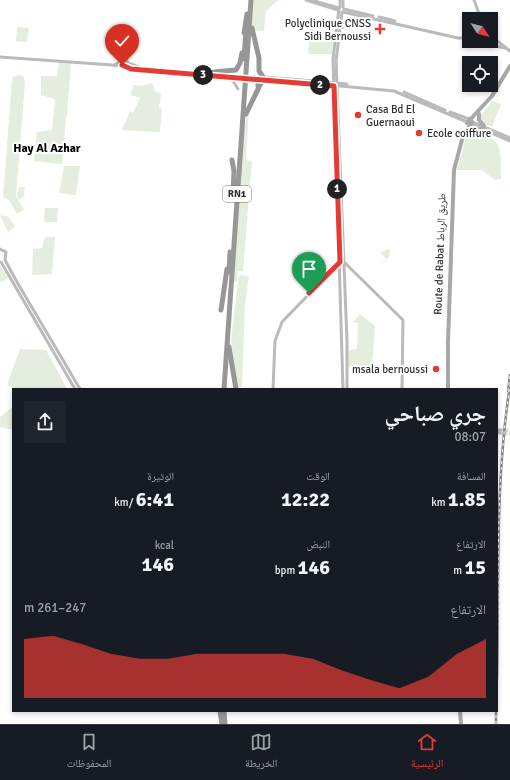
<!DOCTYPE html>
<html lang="ar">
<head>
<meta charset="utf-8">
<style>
	body { margin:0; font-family:Signika,"Noto Naskh Arabic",sans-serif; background:#20242c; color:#f1f3f6; direction:rtl; height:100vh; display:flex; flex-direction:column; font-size:15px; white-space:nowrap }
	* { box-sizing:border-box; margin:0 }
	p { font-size:13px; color:#9ea1a6 }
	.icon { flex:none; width:22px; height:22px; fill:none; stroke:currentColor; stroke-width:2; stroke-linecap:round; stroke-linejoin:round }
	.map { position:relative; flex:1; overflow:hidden; direction:ltr }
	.details { position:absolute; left:12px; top:388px; width:486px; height:324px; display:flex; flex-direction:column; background:#171b24; border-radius:0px; box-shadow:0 2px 6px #0003; direction:rtl }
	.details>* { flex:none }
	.needle { width:26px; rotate:126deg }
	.tools { position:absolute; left:462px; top:12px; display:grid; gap:8px }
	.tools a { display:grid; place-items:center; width:36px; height:36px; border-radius:0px; background:#171b24; box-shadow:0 2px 6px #0003; font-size:20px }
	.pin { position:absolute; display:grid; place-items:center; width:34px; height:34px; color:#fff; margin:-41px -17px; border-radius:50% 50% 50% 0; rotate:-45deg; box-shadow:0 0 4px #0007 }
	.pin .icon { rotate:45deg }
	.km { position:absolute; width:20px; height:20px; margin:-10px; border-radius:50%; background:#222; color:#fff; font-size:11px; line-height:20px; text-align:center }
	.round { display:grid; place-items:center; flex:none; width:42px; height:42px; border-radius:0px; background:#20242c }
	.headline { display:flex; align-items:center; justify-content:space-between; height:68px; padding:0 12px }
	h1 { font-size:22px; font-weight:800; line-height:30px }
	.metrics { display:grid; grid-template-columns:repeat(3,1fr); gap:6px; height:68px; padding:4px 12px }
	.metrics div { display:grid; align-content:center }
	.metrics b { font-size:20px; font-weight:800 }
	.metrics small { font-size:11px; font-weight:400 }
	.metrics p { font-size:11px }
	.chart { height:112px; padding:8px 12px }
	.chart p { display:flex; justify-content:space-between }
	.chart svg { width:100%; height:72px; margin-top:4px; fill:#e43b35; opacity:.7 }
	.menu { display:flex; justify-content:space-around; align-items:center; height:56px; border-top:1px solid #363941; background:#171b24; font-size:11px; color:#9ea1a6 }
	.menu a { display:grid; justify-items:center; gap:2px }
	.menu .active { color:#e43b35 }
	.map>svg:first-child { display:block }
	.green { fill:#e4edde }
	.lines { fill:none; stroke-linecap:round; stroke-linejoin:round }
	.secondary-tunnel { stroke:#d6d6d6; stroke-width:3; stroke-dasharray:3 1.5; stroke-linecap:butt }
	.secondary { stroke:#bababa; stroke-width:3 }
	.primary { stroke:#a8a8a8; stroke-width:4 }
	.highway { stroke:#979797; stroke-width:5 }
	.rail-casing { stroke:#858585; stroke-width:2.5 }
	.rail { stroke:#fff; stroke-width:1; stroke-dasharray:3; stroke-linecap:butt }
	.secondary-bridge { stroke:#bababa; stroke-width:3 }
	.route-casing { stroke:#fff; stroke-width:8 }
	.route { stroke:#e43b35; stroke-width:5 }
	.poi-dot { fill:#e43b35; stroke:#fff; stroke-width:1.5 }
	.labels { text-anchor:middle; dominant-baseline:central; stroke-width:4; stroke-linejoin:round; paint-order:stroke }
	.shield { fill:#fff; stroke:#6e6e6e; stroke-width:1 }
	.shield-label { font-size:10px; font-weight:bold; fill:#303030 }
	.poi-label { font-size:11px; fill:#303030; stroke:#fff; text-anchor:end }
	.street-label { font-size:11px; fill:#303030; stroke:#fff }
	.neighbourhood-label { font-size:12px; font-weight:bold; fill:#000; stroke:#fff }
</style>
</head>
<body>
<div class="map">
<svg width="510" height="724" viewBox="0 0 510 724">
	<rect width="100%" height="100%" fill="#fff"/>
	<!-- green -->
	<g class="green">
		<polygon points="251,0 278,0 266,11 264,31 252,30"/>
		<polygon points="17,27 29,28 27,42 16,41"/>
		<polygon points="310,29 333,33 332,54 308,54"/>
		<polygon points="59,61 71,63 67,116 64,117 66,117 62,164 34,161 37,132 52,130 55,102 55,99 41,95 41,76 57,76"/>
		<polygon points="19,75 23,76 25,83 16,196 24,210 17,214 9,200 3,197 12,80 13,77"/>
		<polygon points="152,83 155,91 161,94 159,108 162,109 160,132 122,130 130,111 133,113 140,98 131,95 133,85 141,86"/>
		<polygon points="492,101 501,104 492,127 478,122 478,119"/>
		<polygon points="249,108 246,160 252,161 243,271 238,271 244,181 237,282 232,282 243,135"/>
		<path d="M473 128C505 143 500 146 501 179L495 180 482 170H457L466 138Z"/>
		<polygon points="64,166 80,166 76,195 59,193"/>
		<polygon points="19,187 25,187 24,196 19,200 17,196"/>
		<polygon points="45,208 58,208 57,222 44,222"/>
		<polygon points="0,215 9,217 15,227 8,232"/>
		<polygon points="45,237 55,237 52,274 32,275 33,249 42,248"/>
		<polygon points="390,249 389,257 379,267 386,259 380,252"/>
		<polygon points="0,265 8,278 2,282 0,281"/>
		<polygon points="239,275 249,276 245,304 242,387 237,387 231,340"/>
		<polygon points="360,314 375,326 372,367 347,367 349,350 357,349 358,323 353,322"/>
		<polygon points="20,349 46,350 67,389 16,389 7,385"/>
		<polygon points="13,406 13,430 0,427 0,417"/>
	</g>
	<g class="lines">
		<!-- secondary-tunnel -->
		<g class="secondary-tunnel">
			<polyline points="501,430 510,431"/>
			<polyline points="500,433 510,434"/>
		</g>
		<!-- secondary -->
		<g class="secondary">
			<polyline points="306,0 338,10"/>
			<polyline points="311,0 339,8"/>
			<polyline points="474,0 481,19"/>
			<polyline points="340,7 340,0"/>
			<polyline points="343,7 343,0"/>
			<polyline points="339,8 333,59 343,389"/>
			<polyline points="344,9 373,16"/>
			<polyline points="342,12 336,61 347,341 347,389"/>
			<polyline points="343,12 458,38 469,38"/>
			<polyline points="379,17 395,21"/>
			<polyline points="491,36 510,51"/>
			<polyline points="470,41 505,48"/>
			<polyline points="0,57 126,66 131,69 213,76 238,76"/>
			<polyline points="128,63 139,67"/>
			<polyline points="114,65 124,60 127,61 127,64"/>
			<polyline points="264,77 302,80 303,82"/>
			<polyline points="226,78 233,81 238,89"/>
			<polyline points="254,78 394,91 467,122"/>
			<polyline points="303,80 347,84"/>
			<polyline points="404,92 445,110"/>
			<polyline points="450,112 469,119"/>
			<polyline points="472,122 510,138"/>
			<polyline points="471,124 510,141"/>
			<polyline points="0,249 6,252 5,260 17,282 80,389"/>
			<polyline points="1,262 75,389"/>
			<polyline points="344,262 403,320 402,389"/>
			<polyline points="273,389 275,341 282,322 341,261"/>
			<polyline points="497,430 501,430"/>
			<polyline points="497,432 500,433"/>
		</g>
		<!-- primary -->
		<g class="primary">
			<polyline points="479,114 479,120 484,126"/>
			<polyline points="467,123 492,96 510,66"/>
			<polyline points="465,134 473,130 482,129"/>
			<polyline points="448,389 448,342 454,170 463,136 472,122 470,119"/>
			<polyline points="460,711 461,724"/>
		</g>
		<!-- highway -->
		<g class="highway">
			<polyline points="252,28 259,58 259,71 263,77"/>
			<polyline points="244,33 247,14"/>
			<polyline points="244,59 246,29"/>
			<polyline points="209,74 214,72 236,70 240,63 242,53"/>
			<polyline points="254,78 258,81 258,86"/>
			<polyline points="246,114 261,83 266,79"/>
			<polyline points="232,160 234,171 233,194 235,197"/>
			<polyline points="229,272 230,252"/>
			<polyline points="221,310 227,269"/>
			<polyline points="229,347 236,389"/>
			<polyline points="224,389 251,0"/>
			<polyline points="220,711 222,724"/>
			<polyline points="224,711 225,724"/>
		</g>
		<!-- rail casing -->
		<g class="rail-casing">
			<g id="rail">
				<polyline points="508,391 510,375"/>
				<path d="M497 680C499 582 495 482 510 385"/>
				<polyline points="496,724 496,711"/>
			</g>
		</g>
		<!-- rail -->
		<use href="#rail" class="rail"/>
		<!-- secondary-bridge -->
		<polyline class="secondary-bridge" points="238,76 251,77"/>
	</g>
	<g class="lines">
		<!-- route casing -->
		<g class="route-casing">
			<polyline id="route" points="122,65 131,69 334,86 340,262 309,293"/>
		</g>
		<!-- route -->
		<use href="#route" class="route"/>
	</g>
	<!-- markers -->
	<g class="poi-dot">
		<path d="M378 23h4v4h4v4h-4v4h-4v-4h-4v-4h4z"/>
		<circle cx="358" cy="115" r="4"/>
		<circle cx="419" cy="133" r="4"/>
		<circle cx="436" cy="369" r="4"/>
	</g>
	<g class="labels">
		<!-- shield labels -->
		<rect class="shield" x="223" y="186" width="28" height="16" rx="3"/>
		<g class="shield-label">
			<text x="237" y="194">RN1</text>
		</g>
		<!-- poi labels -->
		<g class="poi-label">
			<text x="371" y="23">Polyclinique ِCNSS<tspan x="371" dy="13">Sidi Bernoussi</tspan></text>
			<text x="366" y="109" text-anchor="start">Casa Bd El<tspan x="366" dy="13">Guernaoui</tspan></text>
			<text x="427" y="133" text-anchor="start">Ecole coiffure</text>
			<text x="428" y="369">msala bernoussi</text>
		</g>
		<!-- street labels -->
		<g class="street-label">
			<text transform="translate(440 254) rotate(-88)">Route de Rabat طريق الرباط</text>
		</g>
		<!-- neighbourhood labels -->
		<g class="neighbourhood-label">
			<text x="47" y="148">Hay Al Azhar</text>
		</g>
	</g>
</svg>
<div class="tools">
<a><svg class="needle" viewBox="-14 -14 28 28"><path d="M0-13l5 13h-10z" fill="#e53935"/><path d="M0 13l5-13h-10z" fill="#9ea1a6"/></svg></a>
<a><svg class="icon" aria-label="locate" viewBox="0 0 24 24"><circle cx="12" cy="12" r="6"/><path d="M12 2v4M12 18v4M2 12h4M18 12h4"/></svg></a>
</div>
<div class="pin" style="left:309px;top:293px;background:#1e9e55"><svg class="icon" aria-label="arrive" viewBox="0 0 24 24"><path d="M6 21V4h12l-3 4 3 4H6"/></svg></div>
<div class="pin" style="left:122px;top:65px;background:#d93025"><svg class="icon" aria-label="check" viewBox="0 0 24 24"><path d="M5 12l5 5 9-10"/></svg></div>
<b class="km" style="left:337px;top:189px">1</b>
<b class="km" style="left:320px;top:85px">2</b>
<b class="km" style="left:203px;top:75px">3</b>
<section class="details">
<div class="headline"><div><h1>جري صباحي</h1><p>08:07</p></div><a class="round"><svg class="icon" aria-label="share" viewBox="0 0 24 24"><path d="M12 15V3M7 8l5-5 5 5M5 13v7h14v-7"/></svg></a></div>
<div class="metrics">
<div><p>المسافة</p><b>1.85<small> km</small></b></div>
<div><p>الوقت</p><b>12:22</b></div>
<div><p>الوتيرة</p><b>6:41<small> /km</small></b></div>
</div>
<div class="metrics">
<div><p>الارتفاع</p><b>15<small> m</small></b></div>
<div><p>النبض</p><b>146<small> bpm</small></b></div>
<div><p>kcal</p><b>146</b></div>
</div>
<div class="chart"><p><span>الارتفاع</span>247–261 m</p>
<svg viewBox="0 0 160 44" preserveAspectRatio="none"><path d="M0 44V8L10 6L20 11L30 17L40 20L50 20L60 17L70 17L80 17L90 17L100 20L110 27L120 33L130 38L140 31L150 17L160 8V44z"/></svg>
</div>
</section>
</div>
<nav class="menu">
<a class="active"><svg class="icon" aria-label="home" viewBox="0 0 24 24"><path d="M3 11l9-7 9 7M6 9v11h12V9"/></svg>الرئيسية</a>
<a><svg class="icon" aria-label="map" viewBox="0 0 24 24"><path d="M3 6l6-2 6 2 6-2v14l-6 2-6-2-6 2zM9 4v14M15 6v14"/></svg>الخريطة</a>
<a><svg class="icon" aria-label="saved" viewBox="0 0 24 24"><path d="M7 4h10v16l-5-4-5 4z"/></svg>المحفوظات</a>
</nav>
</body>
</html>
